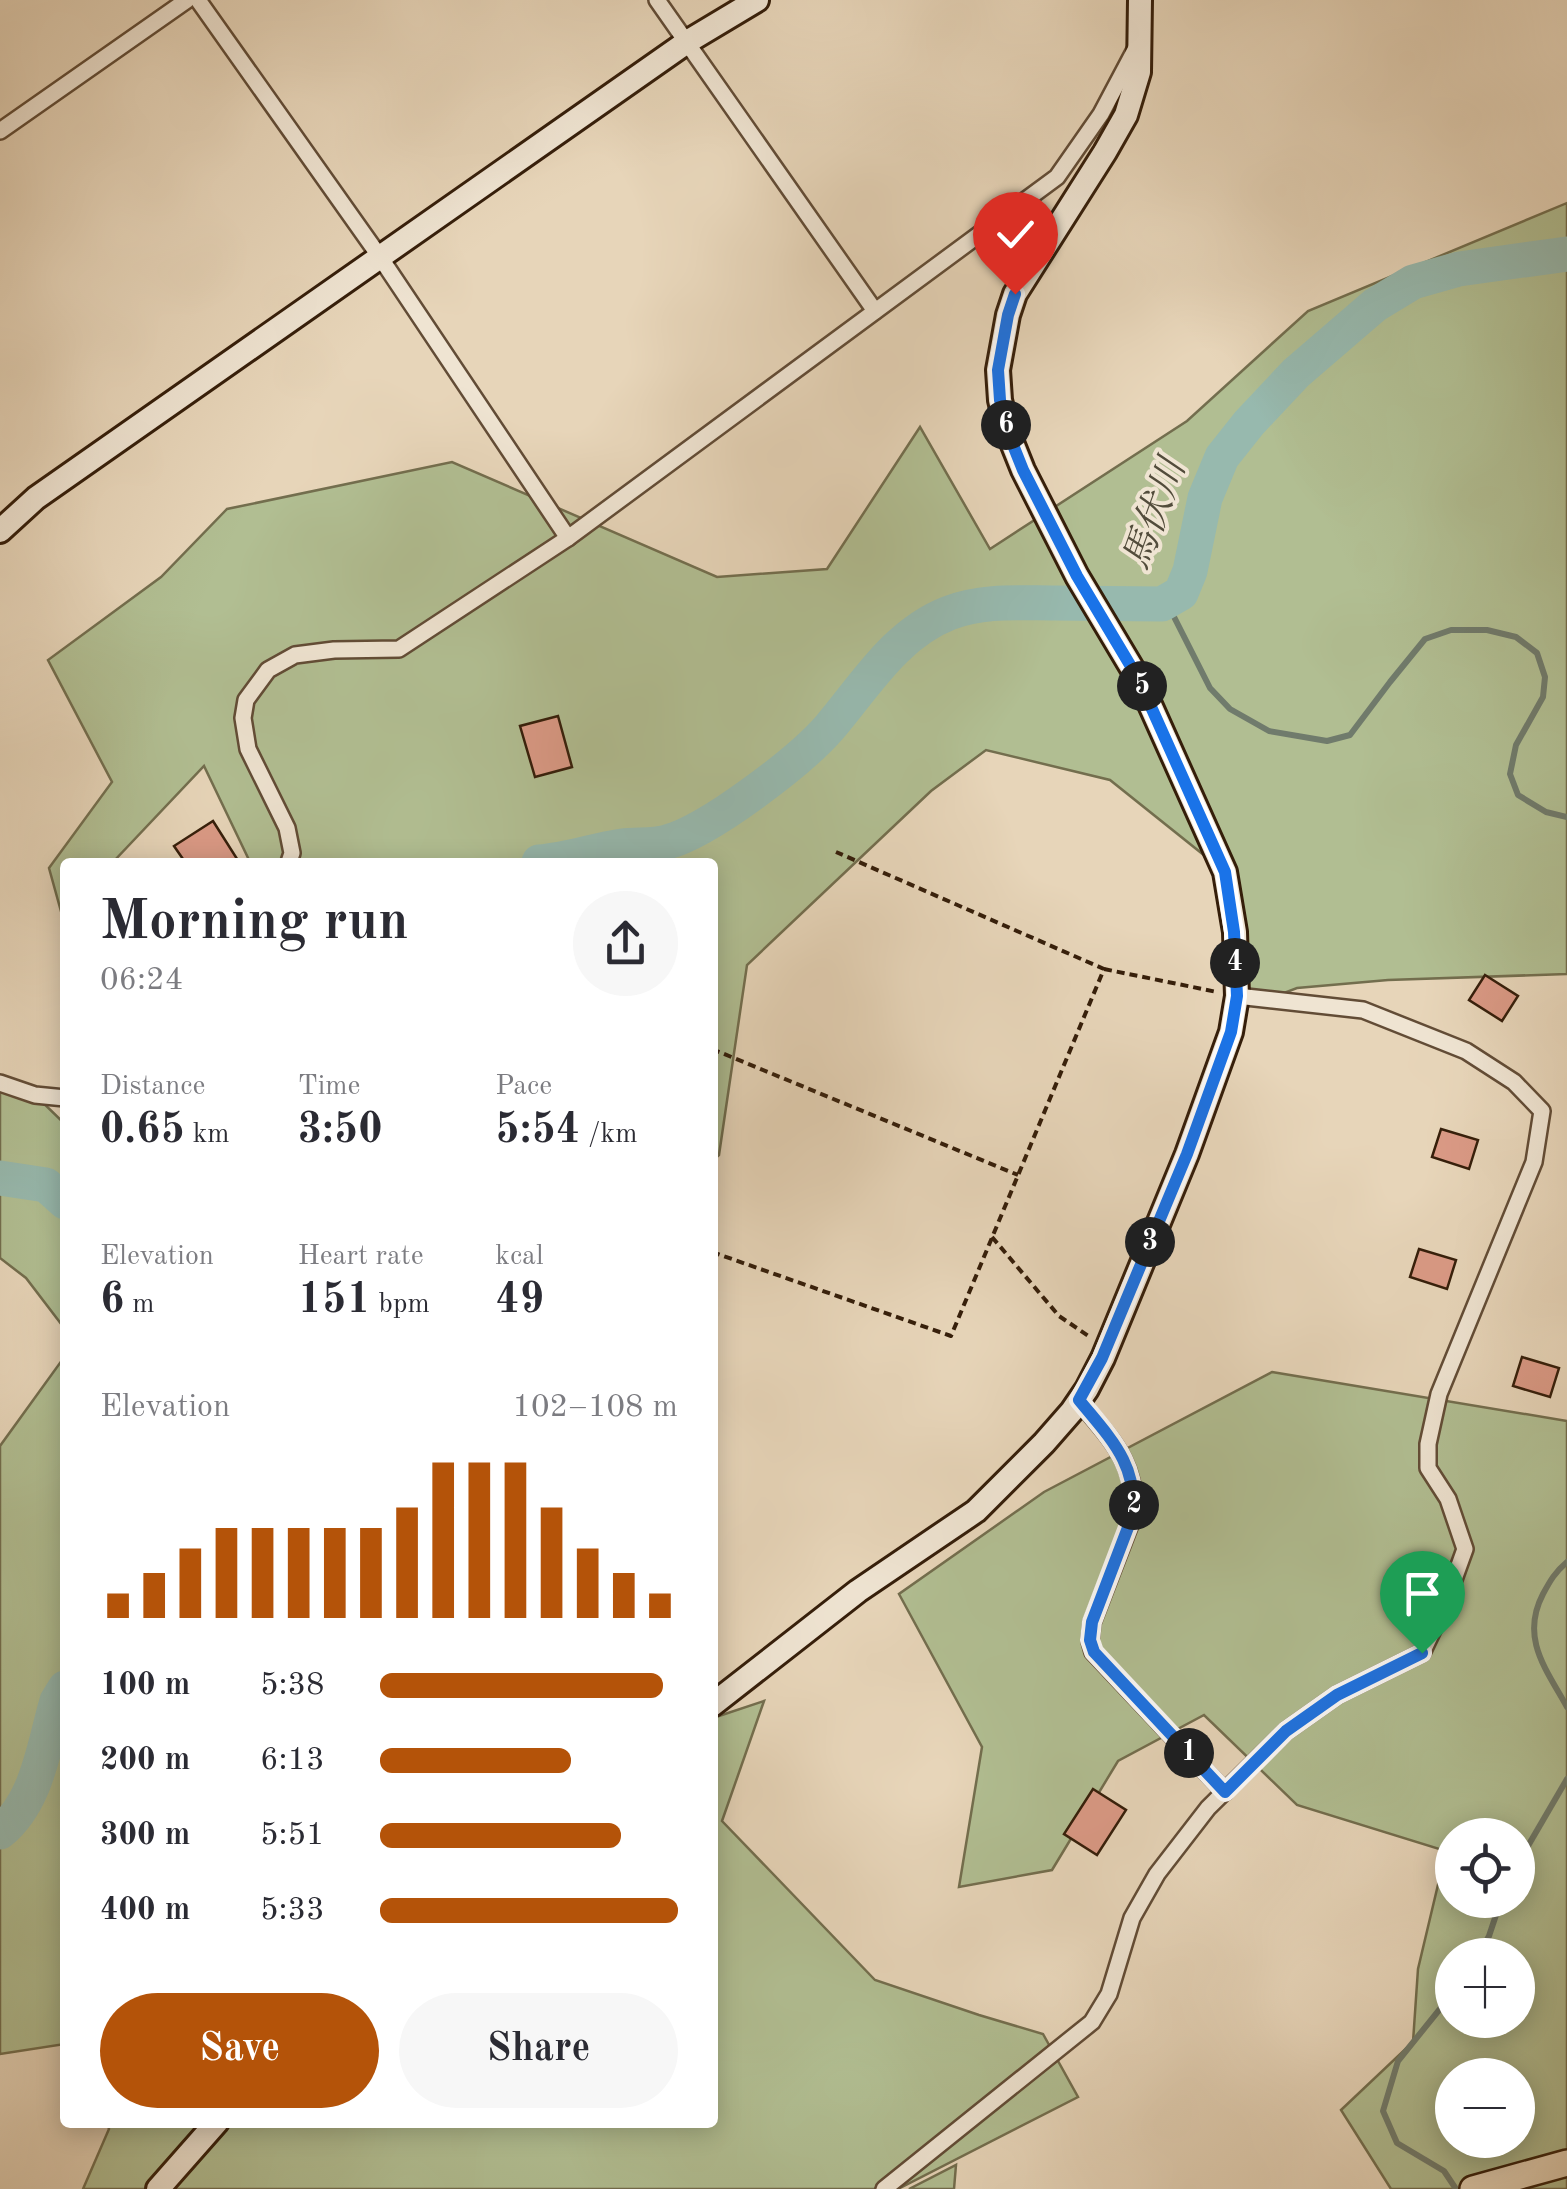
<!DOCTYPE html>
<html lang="en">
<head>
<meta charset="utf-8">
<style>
	body { margin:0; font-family:"Old Standard TT","Noto Serif JP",serif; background:#f7f7f7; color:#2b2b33; height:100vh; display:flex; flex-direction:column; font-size:38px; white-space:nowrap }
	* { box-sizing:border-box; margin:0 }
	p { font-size:32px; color:#7c7c81 }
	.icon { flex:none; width:55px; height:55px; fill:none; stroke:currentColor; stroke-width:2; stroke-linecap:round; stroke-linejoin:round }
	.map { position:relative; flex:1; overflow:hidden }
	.panel { position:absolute; left:60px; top:858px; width:658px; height:1270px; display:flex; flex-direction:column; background:#fff; border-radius:10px; box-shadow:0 5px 25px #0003 }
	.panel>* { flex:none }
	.tools { position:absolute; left:1435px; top:1818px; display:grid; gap:20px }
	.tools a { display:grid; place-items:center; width:100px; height:100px; border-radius:50%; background:#fff; box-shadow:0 5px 25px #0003; font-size:50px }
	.pin { position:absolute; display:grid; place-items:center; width:85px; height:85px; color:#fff; margin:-102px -42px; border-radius:50% 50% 50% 0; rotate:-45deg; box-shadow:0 0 10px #0007 }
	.pin .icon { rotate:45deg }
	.km { position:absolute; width:50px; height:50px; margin:-25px; border-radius:50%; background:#222; color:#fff; font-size:28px; line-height:50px; text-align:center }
	.round { display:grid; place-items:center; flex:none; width:105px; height:105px; border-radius:52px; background:#f7f7f7 }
	.head { display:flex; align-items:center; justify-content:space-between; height:170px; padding:0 40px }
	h1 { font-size:55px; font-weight:700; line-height:75px }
	.figures { display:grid; grid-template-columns:repeat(3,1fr); gap:15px; height:170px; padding:10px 40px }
	.figures div { display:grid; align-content:center }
	.figures b { font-size:42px; font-weight:700 }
	.figures small { font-size:28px; font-weight:400 }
	.figures p { font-size:28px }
	.chart { height:280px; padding:20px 40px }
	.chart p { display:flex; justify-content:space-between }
	.chart svg { width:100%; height:180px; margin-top:10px; stroke:#b45309; stroke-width:6 }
	.cta { display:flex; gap:20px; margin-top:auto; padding:20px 40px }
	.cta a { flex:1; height:115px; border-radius:60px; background:#b45309; color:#fff; font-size:40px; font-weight:700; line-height:115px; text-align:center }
	.cta a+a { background:#f7f7f7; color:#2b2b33 }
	ul { padding:0 40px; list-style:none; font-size:32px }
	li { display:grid; grid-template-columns:160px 120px 1fr; align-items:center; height:75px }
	li i { height:25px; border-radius:12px; background:#b45309 }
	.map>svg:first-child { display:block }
	.green { fill:#b1be92; stroke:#736e4e; stroke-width:2.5; fill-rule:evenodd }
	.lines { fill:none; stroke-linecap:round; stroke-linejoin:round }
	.stream { stroke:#707b6c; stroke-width:6 }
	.river { stroke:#97b9ae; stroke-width:35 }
	.building { fill:#db9a86; stroke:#351e0a; stroke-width:2.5 }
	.street-casing { stroke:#624c36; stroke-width:20 }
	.secondary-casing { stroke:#351e0a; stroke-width:28 }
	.primary-casing { stroke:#351e0a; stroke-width:30 }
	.path { stroke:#351e0a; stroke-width:4; stroke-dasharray:8 5; stroke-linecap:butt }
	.street { stroke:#efe4d2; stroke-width:15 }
	.secondary { stroke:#efe4d2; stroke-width:22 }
	.primary { stroke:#e7d5b9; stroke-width:25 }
	.route-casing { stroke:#fff; stroke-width:20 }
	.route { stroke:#1a73e8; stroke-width:12 }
	.labels { text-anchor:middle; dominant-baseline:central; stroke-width:8; stroke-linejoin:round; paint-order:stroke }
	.water-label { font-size:38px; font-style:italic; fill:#524c3b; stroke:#efe4d2 }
</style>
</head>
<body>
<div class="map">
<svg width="1567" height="2189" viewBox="0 0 1567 2189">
	<rect width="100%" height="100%" fill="#e7d5b9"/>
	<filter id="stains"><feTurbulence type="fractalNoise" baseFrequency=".002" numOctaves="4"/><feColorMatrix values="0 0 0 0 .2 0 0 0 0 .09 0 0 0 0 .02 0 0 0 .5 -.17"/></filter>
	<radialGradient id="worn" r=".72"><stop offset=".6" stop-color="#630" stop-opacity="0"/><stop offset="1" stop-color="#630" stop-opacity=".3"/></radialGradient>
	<!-- green -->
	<g class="green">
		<polygon points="1567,203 1567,974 1388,980 1297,988 1247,1007 1225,872 1110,780 986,750 931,791 747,965 719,1155 713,1160 712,862 250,862 204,766 113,862 65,862 65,917 62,915 49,868 112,782 48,660 161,577 227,509 452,462 717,577 827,569 920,427 990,549 1187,421 1308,311"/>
		<polygon points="0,1075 35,1095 65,1124 65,1329 26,1278 0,1258"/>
		<polygon points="65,1356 65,2044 0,2054 0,1446"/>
		<path d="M1272 1372 1567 1421V2189H1391L1341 2110 1413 2042 1418 1969 1446 1851 1297 1805 1204 1715 1118 1761 1052 1870 959 1887 982 1747 899 1594 1044 1492ZM1452 1835H1518V1900H1452ZM1452 1955H1518V2020H1452ZM1452 2075H1518V2140H1452Z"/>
		<polygon points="764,1701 722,1821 875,1980 979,2015 1043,2034 1078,2097 898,2189 83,2189 109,2129 107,2123 712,2122 713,1718"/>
		<polygon points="956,2165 954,2189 909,2189"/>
	</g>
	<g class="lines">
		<!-- stream -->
		<g class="stream">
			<polyline points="1166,601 1210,688 1230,709 1269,731 1327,741 1350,735 1390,682 1425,639 1451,630 1487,630 1516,637 1537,653 1545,677 1543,697 1516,745 1510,774 1518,795 1546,812 1567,817"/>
			<path d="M1567 1562C1555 1572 1550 1581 1543 1594 1520 1638 1546 1669 1567 1707"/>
			<polyline points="1518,1863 1567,1779"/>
			<polyline points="1479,1955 1489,1936 1501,1900"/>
			<polyline points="1452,1994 1398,2061 1383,2111 1397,2143 1444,2171 1456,2189"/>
		</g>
		<!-- river -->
		<g class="river">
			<path d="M539 862C568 860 594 850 622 846 636 844 653 846 667 842 709 831 800 761 829 728 865 686 895 634 949 613 983 600 1019 603 1055 603 1090 603 1126 604 1162 604L1181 593 1190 571 1205 498 1222 457 1249 423 1296 373 1375 305 1413 282 1459 269 1567 254"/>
			<polyline points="0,1178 46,1185 65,1202"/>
			<path d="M0 1832C38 1801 44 1745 57 1701L65 1688"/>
		</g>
	</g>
	<!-- building -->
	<g class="building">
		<polygon points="558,716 572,767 535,777 520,726"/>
		<polygon points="213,821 239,862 185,862 174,846"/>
		<polygon points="1485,975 1518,996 1502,1021 1469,1000"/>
		<polygon points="1441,1129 1478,1140 1469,1169 1432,1157"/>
		<polygon points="1419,1249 1456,1260 1447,1289 1410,1277"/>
		<polygon points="1522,1357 1559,1368 1550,1397 1513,1386"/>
		<polygon points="1093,1789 1126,1810 1097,1855 1064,1834"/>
	</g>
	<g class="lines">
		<!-- street casing -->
		<g class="street-casing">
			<g id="street">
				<polyline points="198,0 380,257 568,538"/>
				<polyline points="657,0 875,311"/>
				<polyline points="0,131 187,0"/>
				<polyline points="289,862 292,853 287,828 248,749 243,718 246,700 268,670 295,655 334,650 399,649 568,538 1057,177 1101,114 1136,48"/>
				<polyline points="0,1083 35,1095 65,1098"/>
				<path d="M1079 1401C1110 1438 1139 1465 1133 1517L1092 1623 1090 1641 1093 1652 1225 1792"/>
				<polyline points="884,2189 1092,2022 1109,1994 1132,1918 1157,1874 1208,1808 1286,1731 1337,1695 1422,1653 1444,1607 1465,1549 1448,1499 1428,1468 1428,1444 1439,1394 1534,1162 1542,1111 1514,1082 1466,1051 1363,1010 1237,996"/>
			</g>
		</g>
		<!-- secondary casing -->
		<g class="secondary-casing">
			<g id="secondary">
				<polyline points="0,531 36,498 687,42 757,0"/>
				<polyline points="712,1705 858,1591 976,1511 1044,1443 1072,1411 1087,1389 1103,1358 1187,1154 1231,1032 1237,996 1235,932 1225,872 1139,680 1077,576 1023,470 1007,430 1000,400 998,370 1008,315 1015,294 1105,152 1126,115 1139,72 1140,0"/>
				<polyline points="158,2189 217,2122"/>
			</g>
		</g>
		<!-- primary casing -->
		<g class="primary-casing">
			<polyline id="primary" points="1473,2189 1567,2163"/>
		</g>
		<!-- path -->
		<g class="path">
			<polyline points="1104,969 1217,992"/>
			<polyline points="712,1049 1018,1175"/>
			<polyline points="992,1237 1059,1316 1090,1337"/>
			<polyline points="712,1252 951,1336 1104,969 836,852"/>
		</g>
		<!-- street -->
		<use href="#street" class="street"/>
		<!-- secondary -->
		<use href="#secondary" class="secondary"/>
		<!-- primary -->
		<use href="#primary" class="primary"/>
	</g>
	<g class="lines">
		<!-- route casing -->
		<g class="route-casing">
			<path id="route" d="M1015 294 1008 315 998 370 1000 400 1007 430 1023 470 1077 576 1139 680 1225 872 1234 932 1237 996 1231 1032 1187 1154 1102 1358 1079 1400C1110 1438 1139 1465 1132 1517L1092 1622 1090 1640 1094 1652 1225 1792 1286 1731 1337 1695 1422 1653"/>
		</g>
		<!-- route -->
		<use href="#route" class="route"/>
	</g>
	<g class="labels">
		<!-- water labels -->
		<g class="water-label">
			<text transform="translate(1156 515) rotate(-70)">馬伏川</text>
		</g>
	</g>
	<rect width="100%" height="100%" filter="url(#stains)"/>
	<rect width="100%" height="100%" fill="url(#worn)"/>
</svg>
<div class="tools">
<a><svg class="icon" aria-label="locate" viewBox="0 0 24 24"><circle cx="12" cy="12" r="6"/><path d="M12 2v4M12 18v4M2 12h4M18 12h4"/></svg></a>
<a>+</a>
<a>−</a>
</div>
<div class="pin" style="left:1422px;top:1653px;background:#1e9e55"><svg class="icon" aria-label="arrive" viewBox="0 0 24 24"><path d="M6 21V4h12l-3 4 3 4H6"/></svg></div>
<div class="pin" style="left:1015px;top:294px;background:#d93025"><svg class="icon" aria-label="check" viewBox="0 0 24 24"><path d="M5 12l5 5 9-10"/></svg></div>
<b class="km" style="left:1189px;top:1753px">1</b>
<b class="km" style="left:1134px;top:1505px">2</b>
<b class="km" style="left:1150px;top:1242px">3</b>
<b class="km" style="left:1235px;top:963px">4</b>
<b class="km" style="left:1142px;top:686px">5</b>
<b class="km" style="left:1006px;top:425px">6</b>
<section class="panel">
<div class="head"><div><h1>Morning run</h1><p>06:24</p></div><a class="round"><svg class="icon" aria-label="share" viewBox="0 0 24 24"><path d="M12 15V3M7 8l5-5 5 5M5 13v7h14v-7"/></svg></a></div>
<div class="figures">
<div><p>Distance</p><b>0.65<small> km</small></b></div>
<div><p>Time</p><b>3:50</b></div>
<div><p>Pace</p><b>5:54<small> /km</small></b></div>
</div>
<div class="figures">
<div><p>Elevation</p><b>6<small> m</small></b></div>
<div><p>Heart rate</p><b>151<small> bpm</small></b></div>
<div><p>kcal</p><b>49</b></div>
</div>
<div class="chart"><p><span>Elevation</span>102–108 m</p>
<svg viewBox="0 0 160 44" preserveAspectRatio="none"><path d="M5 44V38M15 44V33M25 44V27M35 44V22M45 44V22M55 44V22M65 44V22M75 44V22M85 44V17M95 44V6M105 44V6M115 44V6M125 44V17M135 44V27M145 44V33M155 44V38"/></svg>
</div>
<ul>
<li><b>100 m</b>5:38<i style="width:95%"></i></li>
<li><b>200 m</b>6:13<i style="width:64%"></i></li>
<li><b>300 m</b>5:51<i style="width:81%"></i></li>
<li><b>400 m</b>5:33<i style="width:100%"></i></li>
</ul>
<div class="cta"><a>Save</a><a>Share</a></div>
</section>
</div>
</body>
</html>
